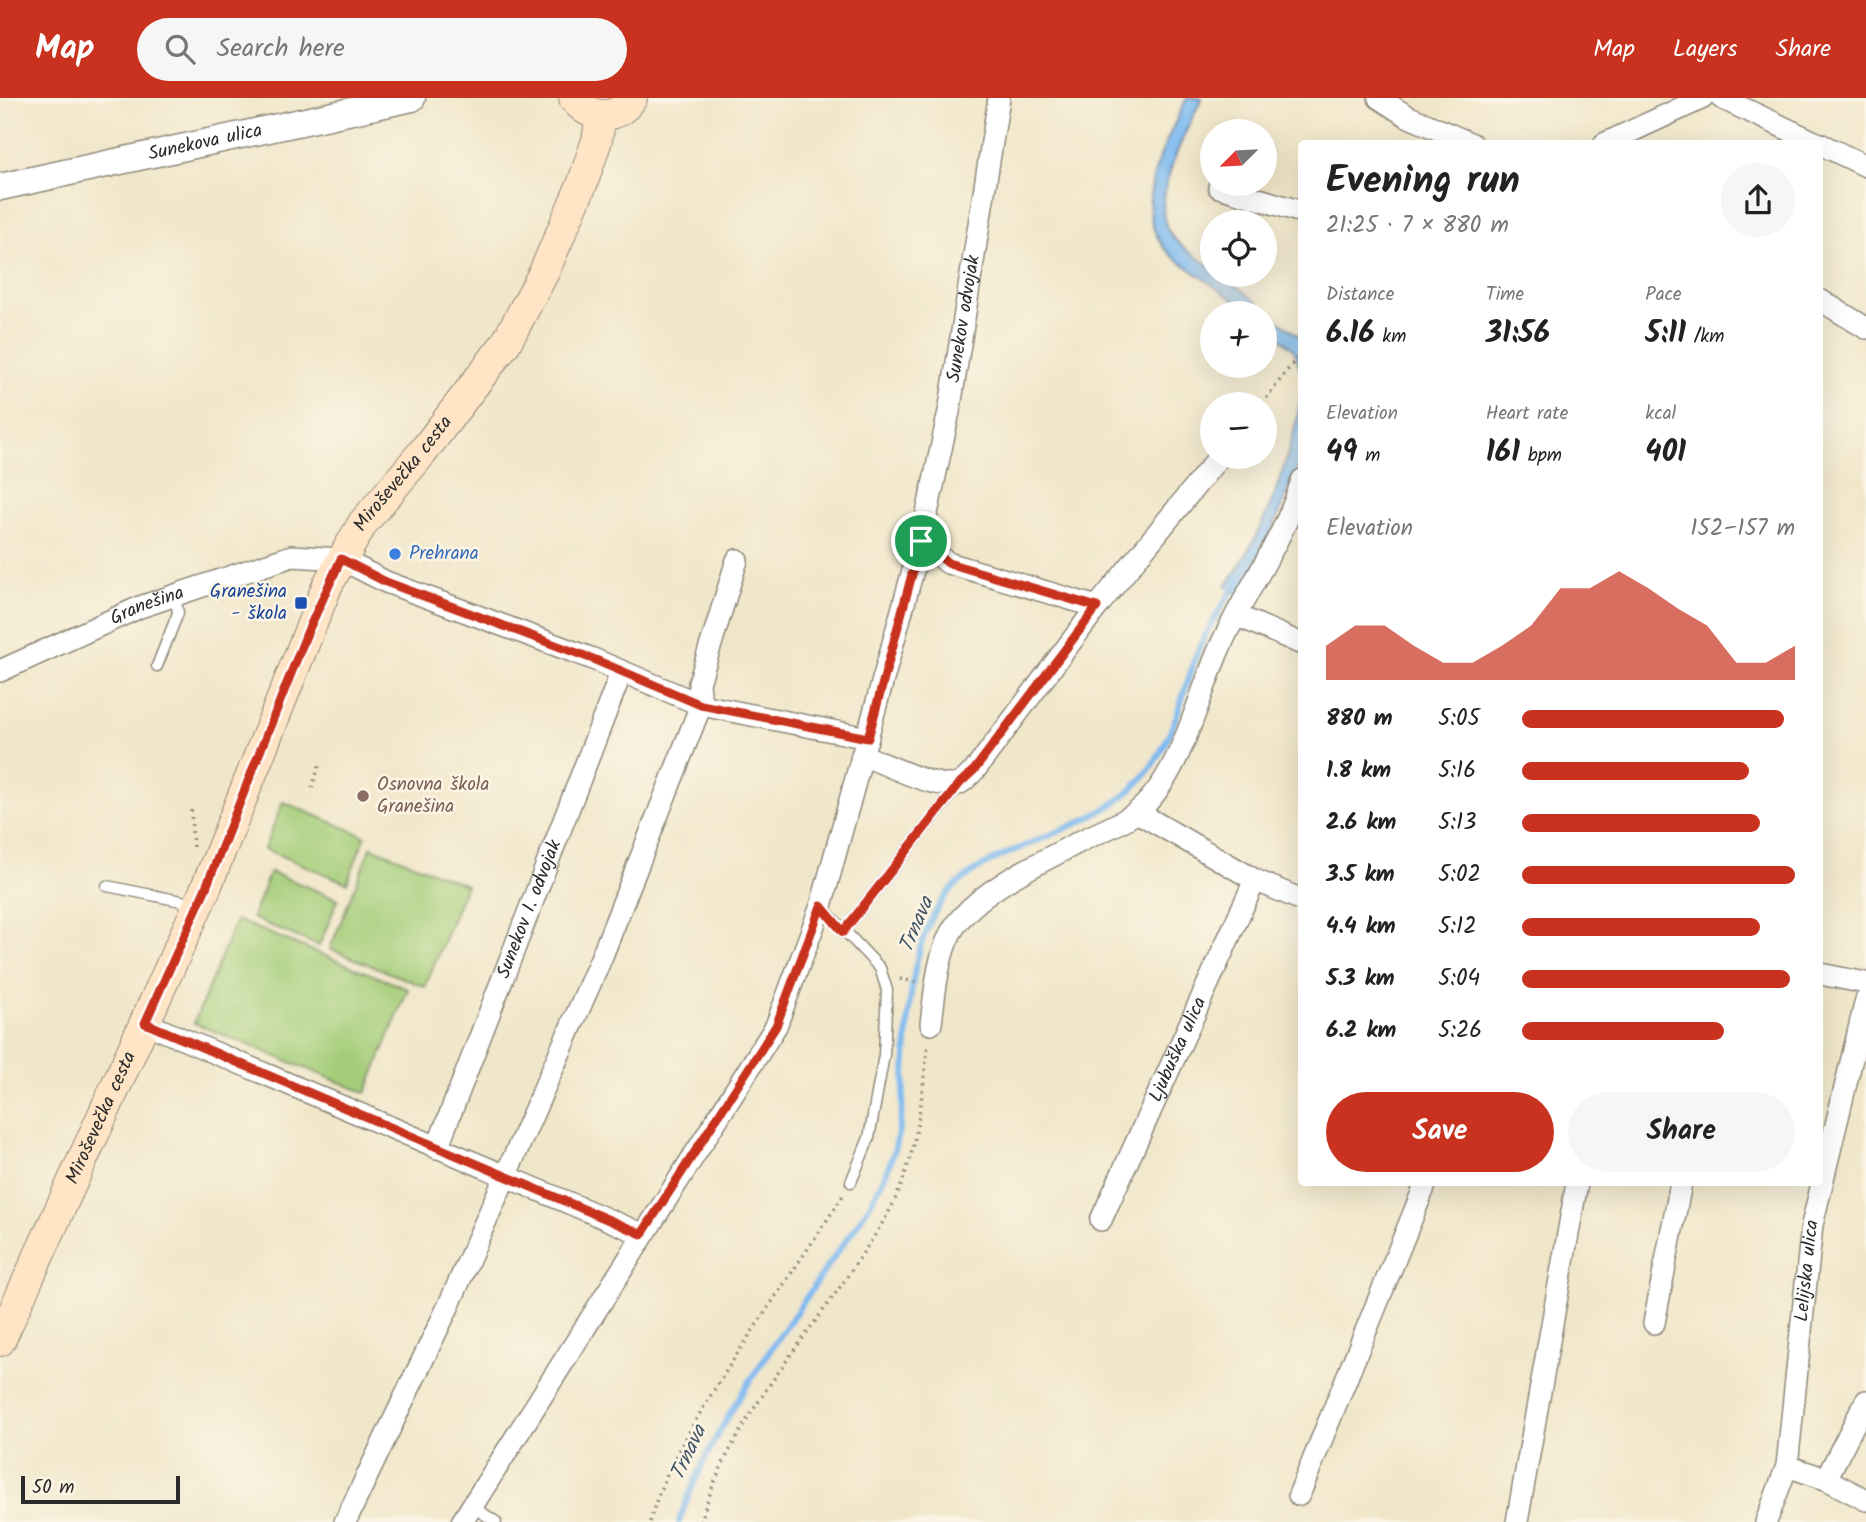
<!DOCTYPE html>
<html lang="en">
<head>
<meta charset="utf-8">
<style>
	body { margin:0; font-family:Kalam,sans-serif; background:#f6f6f6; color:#222; height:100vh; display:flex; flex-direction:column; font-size:26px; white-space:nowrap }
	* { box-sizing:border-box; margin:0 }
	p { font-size:23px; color:#767676 }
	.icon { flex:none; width:38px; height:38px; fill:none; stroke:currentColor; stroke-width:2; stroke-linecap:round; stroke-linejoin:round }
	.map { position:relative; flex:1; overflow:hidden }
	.sheet { position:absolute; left:1298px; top:42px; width:525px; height:1046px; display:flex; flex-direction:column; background:#fff; border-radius:7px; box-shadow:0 7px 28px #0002 }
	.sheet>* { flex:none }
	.needle { width:46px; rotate:246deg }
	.controls { position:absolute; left:1200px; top:21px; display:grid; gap:14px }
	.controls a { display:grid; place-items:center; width:77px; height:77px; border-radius:50%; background:#fff; box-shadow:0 7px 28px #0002; font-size:35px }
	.scale { position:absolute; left:21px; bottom:18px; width:159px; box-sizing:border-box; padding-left:7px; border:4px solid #2b2b2b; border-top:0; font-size:19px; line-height:24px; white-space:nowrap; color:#2b2b2b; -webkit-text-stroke:5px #fcf5e5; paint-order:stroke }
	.pin { position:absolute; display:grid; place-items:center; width:60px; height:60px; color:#fff; margin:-30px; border:4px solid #fff; border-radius:50%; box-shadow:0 2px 7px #0007 }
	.round { display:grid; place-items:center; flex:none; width:74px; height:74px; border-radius:37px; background:#f6f6f6 }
	.head { display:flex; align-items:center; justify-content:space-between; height:119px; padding:0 28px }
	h1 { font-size:38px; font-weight:800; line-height:52px }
	.metrics { display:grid; grid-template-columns:repeat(3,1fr); gap:10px; height:119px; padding:7px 28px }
	.metrics div { display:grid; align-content:center }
	.metrics b { font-size:30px; font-weight:800 }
	.metrics small { font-size:19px; font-weight:400 }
	.metrics p { font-size:19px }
	.chart { height:196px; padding:14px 28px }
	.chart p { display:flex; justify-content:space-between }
	.chart svg { width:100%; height:126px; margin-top:7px; fill:#c8321e; opacity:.7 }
	.action { display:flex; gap:14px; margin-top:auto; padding:14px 28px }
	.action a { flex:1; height:80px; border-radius:42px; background:#c8321e; color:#fff; font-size:28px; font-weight:800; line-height:80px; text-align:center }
	.action a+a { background:#f6f6f6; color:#222 }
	ul { padding:0 28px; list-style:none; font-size:23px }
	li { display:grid; grid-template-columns:112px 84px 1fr; align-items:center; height:52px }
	li i { height:18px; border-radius:9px; background:#c8321e }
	header { display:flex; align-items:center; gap:42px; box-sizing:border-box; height:98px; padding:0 35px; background:#c8321e; color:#fff }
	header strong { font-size:33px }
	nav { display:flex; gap:38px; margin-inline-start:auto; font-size:24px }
	.search { width:490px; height:63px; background:#f6f6f6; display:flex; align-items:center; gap:18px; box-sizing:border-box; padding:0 24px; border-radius:38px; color:#767676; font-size:26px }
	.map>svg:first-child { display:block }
	.green { fill:#a4cd79; stroke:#687c52; stroke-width:2 }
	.water { fill:#7ebaf0; stroke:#54728e; stroke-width:2 }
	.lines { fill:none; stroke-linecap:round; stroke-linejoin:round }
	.stream { stroke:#7ebaf0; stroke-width:6 }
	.service-casing { stroke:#8e887a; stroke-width:13 }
	.minor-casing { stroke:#8e887a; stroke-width:24 }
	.tertiary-casing { stroke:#8e887a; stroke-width:29 }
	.secondary-casing { stroke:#8e887a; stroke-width:32 }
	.path { stroke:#8e887a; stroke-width:3.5; stroke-dasharray:2 5; stroke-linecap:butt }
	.service { stroke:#fff; stroke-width:10 }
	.minor { stroke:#fff; stroke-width:21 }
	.tertiary { stroke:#fff; stroke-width:26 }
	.secondary { stroke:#ffe4c6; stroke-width:30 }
	.route-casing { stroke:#fff; stroke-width:14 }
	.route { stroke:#c8321e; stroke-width:9 }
	.shop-dot { fill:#3f7fe0; stroke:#fcf5e5; stroke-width:2.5 }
	.transit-dot { fill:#1a4fb4; stroke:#fcf5e5; stroke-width:2.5 }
	.education-dot { fill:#8d6e63; stroke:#fcf5e5; stroke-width:2.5 }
	.labels { text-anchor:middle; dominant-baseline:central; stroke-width:5; stroke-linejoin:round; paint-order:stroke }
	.street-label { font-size:19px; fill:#2b2b2b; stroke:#fcf5e5 }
	.shop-label { font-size:19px; fill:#366cbe; stroke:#fcf5e5; text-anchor:start }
	.transit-label { font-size:19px; fill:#164399; stroke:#fcf5e5; text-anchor:end }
	.education-label { font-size:19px; fill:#785e54; stroke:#fcf5e5; text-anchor:start }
	.water-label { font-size:21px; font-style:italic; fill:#445666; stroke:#fcf5e5 }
</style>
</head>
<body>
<header>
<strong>Map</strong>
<div class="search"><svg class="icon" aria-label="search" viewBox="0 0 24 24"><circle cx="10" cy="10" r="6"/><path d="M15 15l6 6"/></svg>Search here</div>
<nav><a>Map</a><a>Layers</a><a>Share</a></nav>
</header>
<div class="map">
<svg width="1866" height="1424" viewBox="0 0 1866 1424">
	<rect width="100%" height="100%" fill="#fcf5e5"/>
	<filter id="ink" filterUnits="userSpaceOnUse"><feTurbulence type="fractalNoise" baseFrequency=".0143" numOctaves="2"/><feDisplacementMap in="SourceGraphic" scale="14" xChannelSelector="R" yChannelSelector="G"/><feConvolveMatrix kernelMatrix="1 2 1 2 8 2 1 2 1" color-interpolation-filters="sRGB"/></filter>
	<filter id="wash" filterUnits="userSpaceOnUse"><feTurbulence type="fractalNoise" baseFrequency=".00686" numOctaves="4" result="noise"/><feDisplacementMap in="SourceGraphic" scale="28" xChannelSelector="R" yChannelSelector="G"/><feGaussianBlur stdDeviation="1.57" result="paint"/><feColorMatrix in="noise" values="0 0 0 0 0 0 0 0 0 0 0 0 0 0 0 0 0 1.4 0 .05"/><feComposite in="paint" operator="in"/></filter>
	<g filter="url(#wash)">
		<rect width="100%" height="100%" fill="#f0e6c9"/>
		<!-- green -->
		<g class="green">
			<polygon points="283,704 365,738 347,785 264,751"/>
			<polygon points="371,749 466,787 425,889 330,851"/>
			<polygon points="270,774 338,801 319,848 252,820"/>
			<polygon points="236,822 408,891 366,995 194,925"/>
		</g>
		<!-- water -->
		<g class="water">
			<path d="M1187 0H1202C1187 31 1150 99 1168 132 1178 149 1197 159 1213 170V177H1222L1232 184 1302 241V275L1293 251 1265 226V215H1252L1172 158C1124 114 1165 47 1187 0Z"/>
			<path d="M1302 294V360L1256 472 1240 497 1226 488C1266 432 1291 361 1302 294Z"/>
		</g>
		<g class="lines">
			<!-- stream -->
			<path class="stream" d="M679 1424C711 1329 770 1254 825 1172 851 1135 881 1097 894 1053 916 974 894 878 940 806 979 746 1090 739 1139 684 1172 647 1180 606 1195 560 1205 534 1221 509 1237 485"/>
		</g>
	</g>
	<g filter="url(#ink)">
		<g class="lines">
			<!-- service casing -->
			<g class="service-casing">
				<g id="service">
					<polyline points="157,568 178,515 175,497"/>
					<polyline points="107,788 196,806"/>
					<polyline points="821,808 880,870 887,892 884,957 869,1040 851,1084"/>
					<polyline points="843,834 958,688"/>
					<polyline points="472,1408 496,1424"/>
				</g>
			</g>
			<!-- minor casing -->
			<g class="minor-casing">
				<g id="minor">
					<polyline points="1379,0 1407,18 1472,46"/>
					<polyline points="1721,0 1819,46"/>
					<polyline points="1604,46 1703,0"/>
					<polyline points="1820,46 1866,68"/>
					<polyline points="1219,89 1302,114"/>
					<polyline points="1820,202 1866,230"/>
					<polyline points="921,443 948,465 1097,509"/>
					<polyline points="1238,518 1302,546"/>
					<path id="s1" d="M0 573 140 509 292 458 341 461 386 484 593 561 701 607 868 640"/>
					<path d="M862 657C885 665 935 692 958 686 964 684 970 676 975 672L1097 509 1219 359"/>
					<polyline points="1137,714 1255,782 1302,802"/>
					<polyline points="1820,876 1866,885"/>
					<polyline points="145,925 642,1136"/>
					<path d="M931 926C935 893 938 845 961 820 991 786 1042 764 1081 743 1099 734 1122 726 1138 713 1181 678 1198 598 1220 549 1245 493 1285 441 1302 382"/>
					<path id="s2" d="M437 1050 621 575"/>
					<path id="s3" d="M1101 1122 1255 782"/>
					<polyline points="1654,1225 1681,1085"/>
					<polyline points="1787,1368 1826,1381 1866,1402"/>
					<polyline points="1826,1381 1866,1303"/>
					<polyline points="1299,1397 1426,1085"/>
					<polyline points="345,1424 448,1209 600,863 701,607 699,585 737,462"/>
					<path id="s4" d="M462 1424 776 928 821 808 921 443 950 309 999 0"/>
					<polyline points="1517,1424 1577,1085"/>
					<path id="s5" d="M1766 1424 1787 1368 1812 1127 1866 902"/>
				</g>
			</g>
			<!-- tertiary casing -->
			<g class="tertiary-casing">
				<g id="tertiary">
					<path id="s6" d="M0 89 412 0"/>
				</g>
			</g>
			<!-- secondary casing -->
			<g class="secondary-casing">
				<g id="secondary">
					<path d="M574 0C589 22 618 23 632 0"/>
					<path id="s7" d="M0 1243 205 792 328 486 363 425 422 355 506 245 544 174 583 84 597 42 601 18"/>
				</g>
			</g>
			<!-- path -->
			<g class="path">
				<polyline points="1262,306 1302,253"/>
				<polyline points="312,690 319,668"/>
				<polyline points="191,712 193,752"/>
				<polyline points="900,881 917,884"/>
				<path d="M650 1424C662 1376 690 1331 716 1289 757 1224 802 1161 844 1096"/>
				<path d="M701 1424C724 1336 795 1254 847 1179 863 1154 882 1129 895 1102 918 1051 921 1002 928 947"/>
			</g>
			<!-- service -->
			<use href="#service" class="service"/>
			<!-- minor -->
			<use href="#minor" class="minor"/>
			<!-- tertiary -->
			<use href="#tertiary" class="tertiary"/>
			<!-- secondary -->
			<use href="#secondary" class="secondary"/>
		</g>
	</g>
	<g class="lines" filter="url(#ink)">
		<!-- route casing -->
		<g class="route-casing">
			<polygon id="route" points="921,443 948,465 1097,509 975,671 960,685 843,834 821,808 776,928 642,1136 145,925 205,792 307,535 341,461 386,484 593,561 701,607 868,640"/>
		</g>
		<!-- route -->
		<use href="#route" class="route"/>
	</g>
	<!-- markers -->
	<circle class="shop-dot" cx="395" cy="456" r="7"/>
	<rect class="transit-dot" x="294" y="498" width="14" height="14" rx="3.5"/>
	<circle class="education-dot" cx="363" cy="698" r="7"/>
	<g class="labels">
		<!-- street labels -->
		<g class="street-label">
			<text stroke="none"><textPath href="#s6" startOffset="210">Sunekova ulica</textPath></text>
			<text stroke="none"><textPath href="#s4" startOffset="1320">Sunekov odvojak</textPath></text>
			<text stroke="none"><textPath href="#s7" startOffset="959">Miroševečka cesta</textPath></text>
			<text stroke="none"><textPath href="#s1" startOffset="161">Granešina</textPath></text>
			<text stroke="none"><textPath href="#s2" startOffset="256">Sunekov I. odvojak</textPath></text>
			<text stroke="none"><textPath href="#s3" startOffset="187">Ljubuška ulica</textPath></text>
			<text stroke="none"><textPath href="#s7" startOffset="245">Miroševečka cesta</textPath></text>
			<text stroke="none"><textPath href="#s5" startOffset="256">Lelijska ulica</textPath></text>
		</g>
		<!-- shop labels -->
		<g class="shop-label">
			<text x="409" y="456">Prehrana</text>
		</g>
		<!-- transit labels -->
		<g class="transit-label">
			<text x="287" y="494">Granešina<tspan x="287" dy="22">- škola</tspan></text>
		</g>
		<!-- education labels -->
		<g class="education-label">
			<text x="377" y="687">Osnovna škola<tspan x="377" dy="22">Granešina</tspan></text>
		</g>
		<!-- water labels -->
		<g class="water-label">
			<text transform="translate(917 827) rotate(-67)">Trnava</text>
			<text transform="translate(689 1355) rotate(-65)">Trnava</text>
		</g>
	</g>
</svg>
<div class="controls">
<a><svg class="needle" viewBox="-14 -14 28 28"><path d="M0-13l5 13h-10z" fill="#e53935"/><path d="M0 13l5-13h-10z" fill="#767676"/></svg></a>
<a><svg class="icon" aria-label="locate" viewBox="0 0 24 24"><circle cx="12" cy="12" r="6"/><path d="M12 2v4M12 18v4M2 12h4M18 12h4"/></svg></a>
<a>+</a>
<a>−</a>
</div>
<div class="scale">50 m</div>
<div class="pin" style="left:921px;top:443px;background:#1e9e55"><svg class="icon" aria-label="arrive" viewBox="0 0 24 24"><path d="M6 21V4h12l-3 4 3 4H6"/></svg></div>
<section class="sheet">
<div class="head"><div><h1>Evening run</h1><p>21:25 · 7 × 880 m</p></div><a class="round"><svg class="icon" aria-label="share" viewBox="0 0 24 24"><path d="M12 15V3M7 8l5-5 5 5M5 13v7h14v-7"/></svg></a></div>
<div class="metrics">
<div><p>Distance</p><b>6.16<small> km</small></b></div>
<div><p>Time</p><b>31:56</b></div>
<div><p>Pace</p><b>5:11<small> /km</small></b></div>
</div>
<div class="metrics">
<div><p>Elevation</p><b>49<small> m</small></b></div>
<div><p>Heart rate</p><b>161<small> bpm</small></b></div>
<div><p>kcal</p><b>401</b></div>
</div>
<div class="chart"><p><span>Elevation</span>152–157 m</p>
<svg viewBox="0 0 160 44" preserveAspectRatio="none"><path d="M0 44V32L10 25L20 25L30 32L40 38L50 38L60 32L70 25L80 12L90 12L100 6L110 12L120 19L130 25L140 38L150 38L160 32V44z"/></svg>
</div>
<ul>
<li><b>880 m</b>5:05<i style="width:96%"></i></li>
<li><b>1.8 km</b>5:16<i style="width:83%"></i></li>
<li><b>2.6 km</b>5:13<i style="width:87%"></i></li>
<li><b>3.5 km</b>5:02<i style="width:100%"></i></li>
<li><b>4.4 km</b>5:12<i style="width:87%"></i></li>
<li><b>5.3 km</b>5:04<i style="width:98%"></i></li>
<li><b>6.2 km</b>5:26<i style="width:74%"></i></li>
</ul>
<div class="action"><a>Save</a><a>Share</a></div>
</section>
</div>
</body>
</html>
